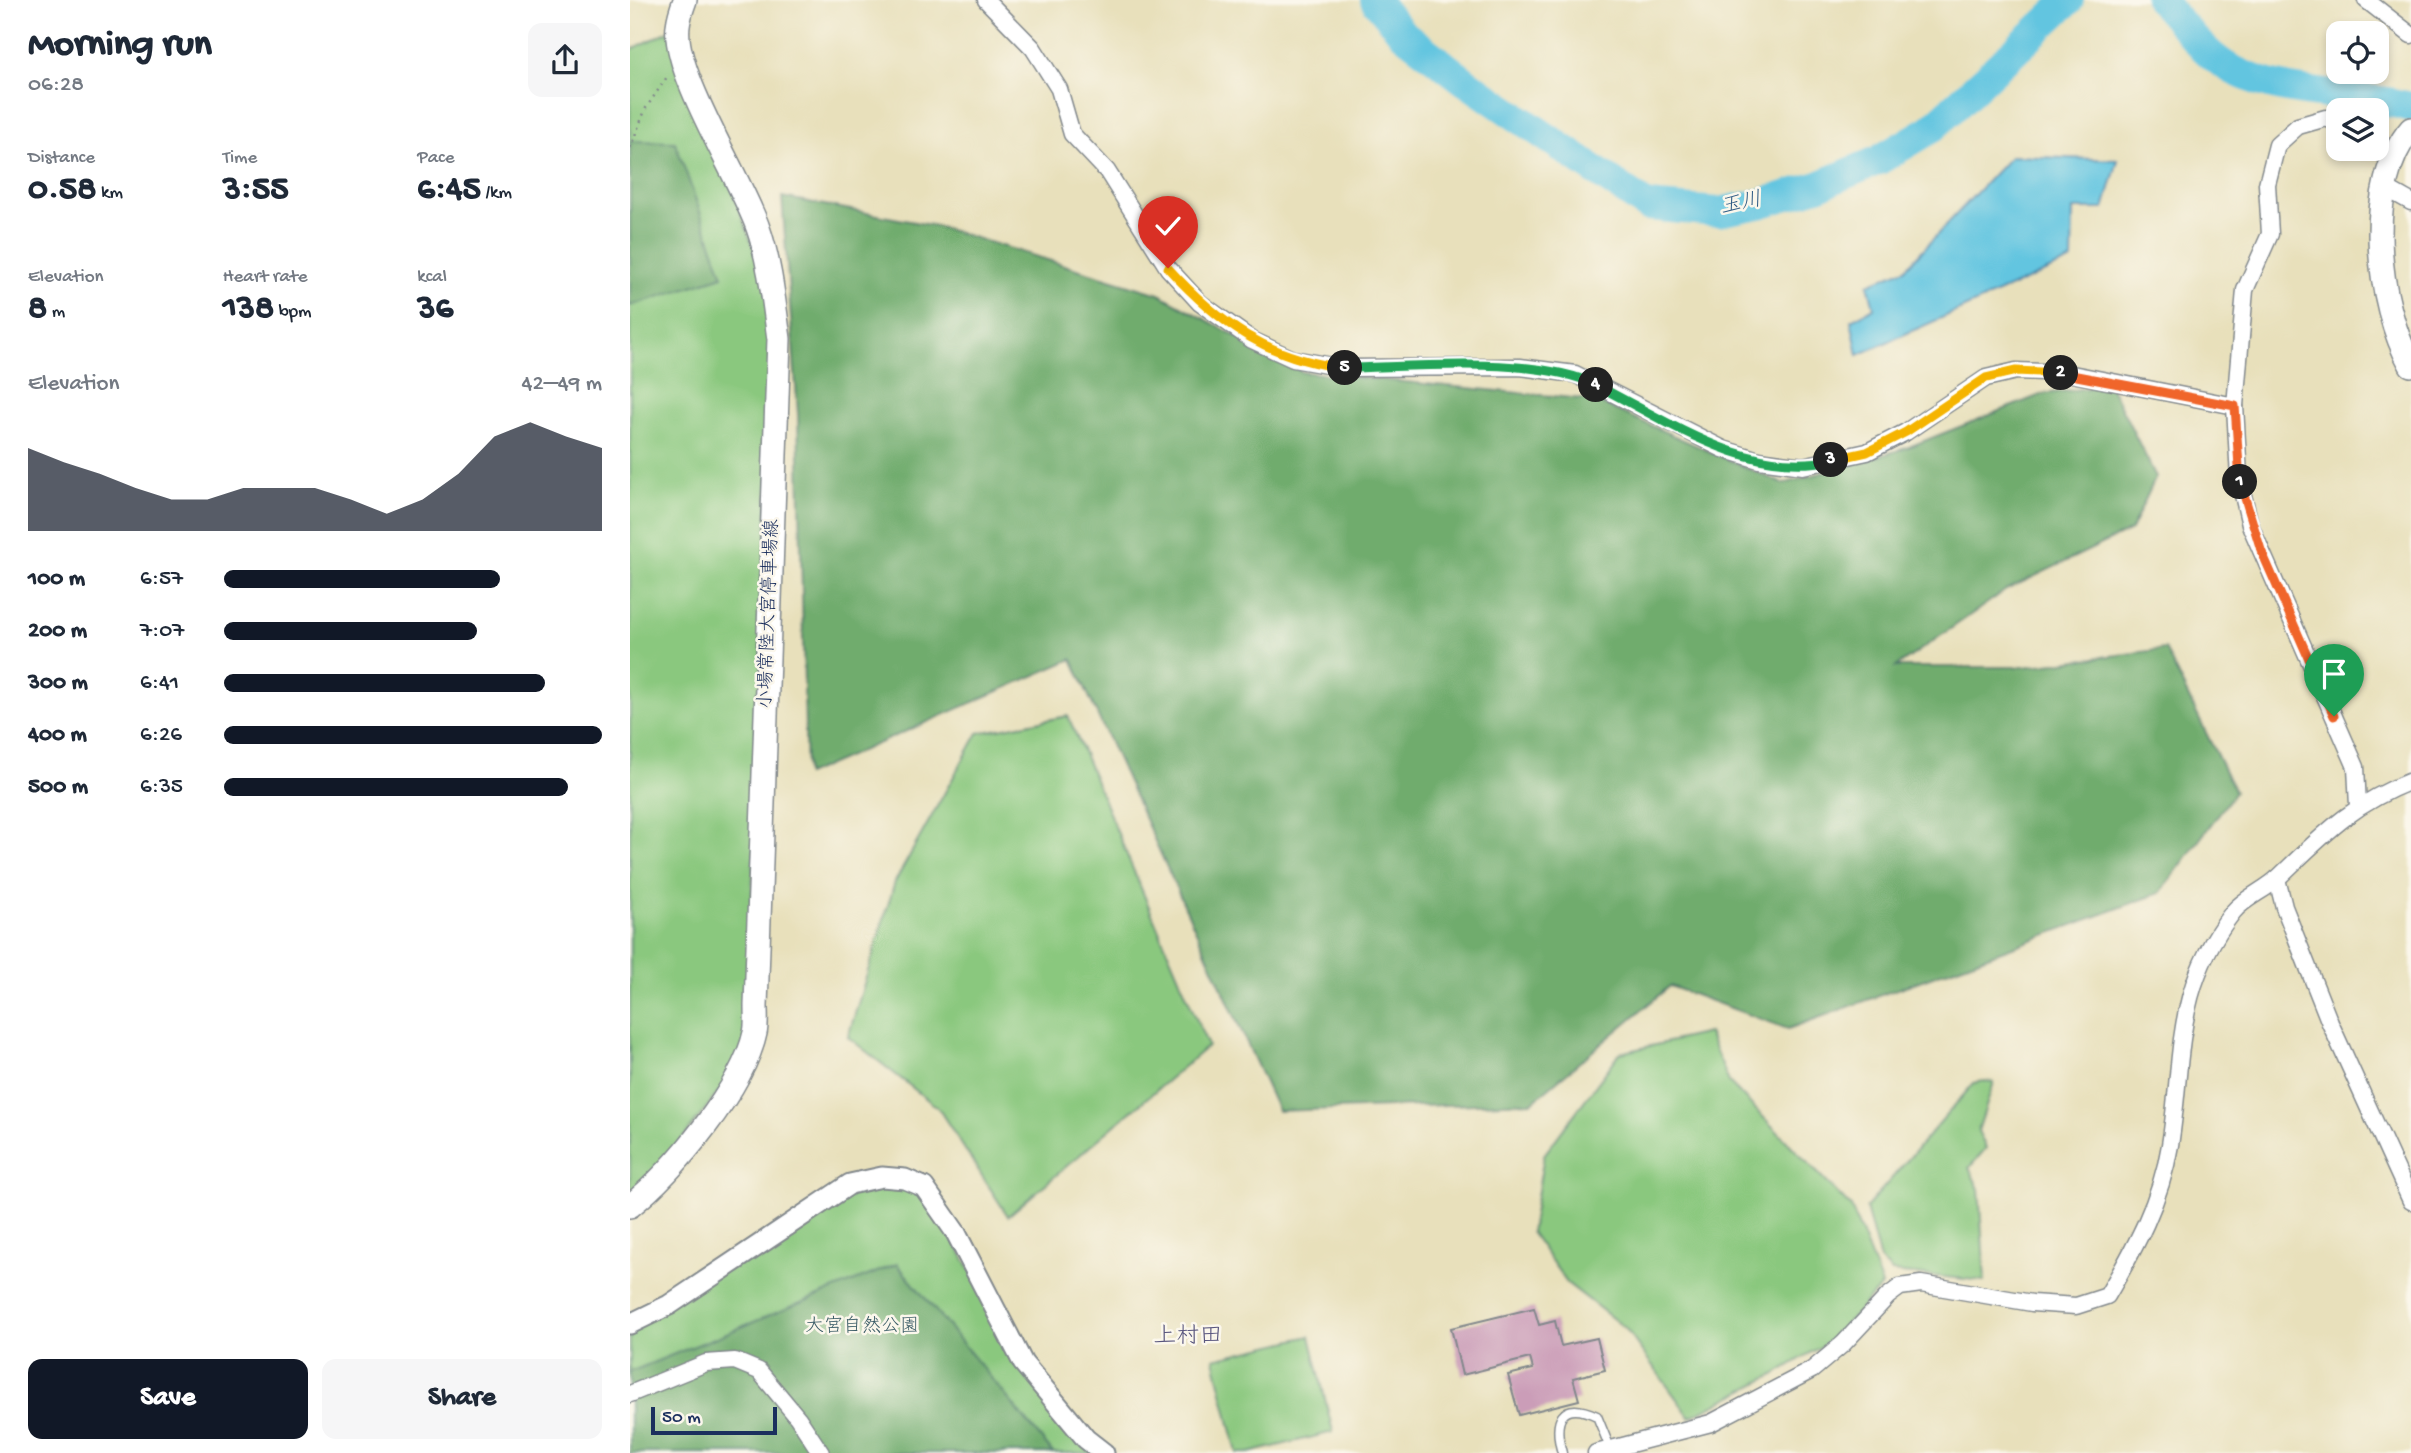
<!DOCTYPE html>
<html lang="en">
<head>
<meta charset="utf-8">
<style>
	body { margin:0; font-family:"Gochi Hand","Klee One",sans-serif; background:#f6f6f7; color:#1f2937; height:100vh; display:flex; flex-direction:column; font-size:26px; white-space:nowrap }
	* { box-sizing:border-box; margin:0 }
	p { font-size:23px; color:#747a83 }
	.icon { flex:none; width:38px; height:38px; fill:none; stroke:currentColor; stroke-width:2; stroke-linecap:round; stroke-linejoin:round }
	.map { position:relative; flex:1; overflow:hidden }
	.sheet { display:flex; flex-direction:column; background:#fff; width:630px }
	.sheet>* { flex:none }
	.buttons { position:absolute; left:1696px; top:21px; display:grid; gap:14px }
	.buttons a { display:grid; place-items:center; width:63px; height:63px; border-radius:14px; background:#fff; box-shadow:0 4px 10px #0003; font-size:35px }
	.scale { position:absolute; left:21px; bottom:18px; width:126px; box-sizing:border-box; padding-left:7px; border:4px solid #1b2f5e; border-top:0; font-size:19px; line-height:24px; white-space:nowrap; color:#1b2f5e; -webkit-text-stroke:5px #fbf7ec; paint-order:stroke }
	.pin { position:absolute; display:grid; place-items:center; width:60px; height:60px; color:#fff; margin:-72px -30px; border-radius:50% 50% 50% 0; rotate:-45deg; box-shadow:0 0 7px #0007 }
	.pin .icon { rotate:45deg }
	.km { position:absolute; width:35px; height:35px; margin:-18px; border-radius:50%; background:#222; color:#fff; font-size:19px; line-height:35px; text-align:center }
	.round { display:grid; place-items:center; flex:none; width:74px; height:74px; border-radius:14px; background:#f6f6f7 }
	.head { display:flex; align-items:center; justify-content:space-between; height:119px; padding:0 28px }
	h1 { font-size:38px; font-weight:700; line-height:52px }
	.stats { display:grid; grid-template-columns:repeat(3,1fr); gap:10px; height:119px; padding:7px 28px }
	.stats div { display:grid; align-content:center }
	.stats b { font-size:35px; font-weight:700 }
	.stats small { font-size:19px; font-weight:400 }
	.stats p { font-size:19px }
	.chart { height:196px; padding:14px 28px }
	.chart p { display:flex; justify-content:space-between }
	.chart svg { width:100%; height:126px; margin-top:7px; fill:#111827; opacity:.7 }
	.cta { display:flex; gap:14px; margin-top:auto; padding:14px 28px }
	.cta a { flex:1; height:80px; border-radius:14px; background:#111827; color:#fff; font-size:28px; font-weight:700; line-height:80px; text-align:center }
	.cta a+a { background:#f6f6f7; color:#1f2937 }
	ul { padding:0 28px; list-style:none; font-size:23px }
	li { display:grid; grid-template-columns:112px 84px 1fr; align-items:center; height:52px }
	li i { height:18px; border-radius:9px; background:#111827 }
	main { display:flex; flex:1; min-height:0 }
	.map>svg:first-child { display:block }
	.green { fill:#8ac87e; stroke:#527c6e; stroke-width:2 }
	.forest { fill:#6fac6d; stroke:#456e66; stroke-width:2 }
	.water { fill:#62c5e0; stroke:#3e7a9f; stroke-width:2 }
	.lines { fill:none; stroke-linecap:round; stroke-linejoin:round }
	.river { stroke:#62c5e0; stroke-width:30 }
	.building { fill:#cb9db8 }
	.service-casing { stroke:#82888c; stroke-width:11 }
	.minor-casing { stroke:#82888c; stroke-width:19 }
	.tertiary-casing { stroke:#82888c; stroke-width:23 }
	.secondary-casing { stroke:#82888c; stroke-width:26 }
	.path { stroke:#82888c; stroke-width:2.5; stroke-dasharray:2 5; stroke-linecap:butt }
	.service { stroke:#fff; stroke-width:8 }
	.minor { stroke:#fff; stroke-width:16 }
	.tertiary { stroke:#fff; stroke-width:19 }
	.secondary { stroke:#fff; stroke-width:23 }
	.split-1-casing { stroke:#fff; stroke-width:14 }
	.split-2-casing { stroke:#fff; stroke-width:14 }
	.split-3-casing { stroke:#fff; stroke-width:14 }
	.split-4-casing { stroke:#fff; stroke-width:14 }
	.split-5-casing { stroke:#fff; stroke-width:14 }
	.split-6-casing { stroke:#fff; stroke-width:14 }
	.split-1 { stroke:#f0652b; stroke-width:9 }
	.split-2 { stroke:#f0652b; stroke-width:9 }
	.split-3 { stroke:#f5b400; stroke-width:9 }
	.split-4 { stroke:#22a559; stroke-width:9 }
	.split-5 { stroke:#22a559; stroke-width:9 }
	.split-6 { stroke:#f5b400; stroke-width:9 }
	.labels { text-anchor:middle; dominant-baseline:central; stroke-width:5; stroke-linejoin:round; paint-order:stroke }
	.street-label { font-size:19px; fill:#1b2f5e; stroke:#fbf7ec }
	.park-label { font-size:19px; fill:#3c5d68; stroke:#fbf7ec }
	.water-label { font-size:21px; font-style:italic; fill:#305c85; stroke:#fbf7ec }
	.quarter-label { font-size:23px; fill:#59567e; stroke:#fbf7ec }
</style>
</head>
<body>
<main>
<section class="sheet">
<div class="head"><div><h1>Morning run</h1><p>06:28</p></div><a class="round"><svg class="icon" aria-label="share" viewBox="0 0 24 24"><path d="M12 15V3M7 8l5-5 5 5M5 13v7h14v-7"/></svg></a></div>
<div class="stats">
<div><p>Distance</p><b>0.58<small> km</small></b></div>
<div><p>Time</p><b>3:55</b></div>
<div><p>Pace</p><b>6:45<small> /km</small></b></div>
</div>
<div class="stats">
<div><p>Elevation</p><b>8<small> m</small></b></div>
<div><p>Heart rate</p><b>138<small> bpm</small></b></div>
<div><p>kcal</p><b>36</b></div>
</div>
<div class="chart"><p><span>Elevation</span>42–49 m</p>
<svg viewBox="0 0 160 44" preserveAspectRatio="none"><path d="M0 44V15L10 20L20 24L30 29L40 33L50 33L60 29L70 29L80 29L90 33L100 38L110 33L120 24L130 11L140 6L150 11L160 15V44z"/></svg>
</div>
<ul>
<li><b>100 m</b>6:57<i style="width:73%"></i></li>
<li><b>200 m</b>7:07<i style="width:67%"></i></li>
<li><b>300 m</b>6:41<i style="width:85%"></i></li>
<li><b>400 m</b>6:26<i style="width:100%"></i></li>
<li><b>500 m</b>6:35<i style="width:91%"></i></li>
</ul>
<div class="cta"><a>Save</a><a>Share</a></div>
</section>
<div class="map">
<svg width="1781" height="1453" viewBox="0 0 1781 1453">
	<rect width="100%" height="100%" fill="#fbf7ec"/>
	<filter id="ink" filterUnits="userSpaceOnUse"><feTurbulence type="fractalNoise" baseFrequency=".0143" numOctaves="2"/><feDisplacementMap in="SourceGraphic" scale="14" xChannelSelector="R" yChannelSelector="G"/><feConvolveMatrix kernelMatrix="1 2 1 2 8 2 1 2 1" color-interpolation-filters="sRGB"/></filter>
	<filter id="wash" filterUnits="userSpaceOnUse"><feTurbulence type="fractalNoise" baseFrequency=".00686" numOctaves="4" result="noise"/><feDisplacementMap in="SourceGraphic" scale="28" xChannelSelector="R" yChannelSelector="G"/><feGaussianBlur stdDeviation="1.57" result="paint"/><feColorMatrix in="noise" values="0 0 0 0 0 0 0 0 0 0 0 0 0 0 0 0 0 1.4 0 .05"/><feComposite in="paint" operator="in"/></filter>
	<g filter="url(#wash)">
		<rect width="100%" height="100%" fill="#e8e0bb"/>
		<!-- green -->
		<g class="green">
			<polygon points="47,27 77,120 145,307 116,1057 0,1206 0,50"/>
			<polygon points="438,716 578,1046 378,1216 308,1108 218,1037 265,882 348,733"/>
			<polygon points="1078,1033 1099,1082 1221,1207 1252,1285 1203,1339 1144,1375 1060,1417 995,1328 937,1283 901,1232 914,1155 990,1053"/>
			<polygon points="1354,1081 1364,1082 1348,1131 1356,1148 1339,1168 1349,1189 1355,1281 1262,1272 1250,1260 1236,1208 1344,1083"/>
			<polygon points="220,1184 294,1187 393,1363 474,1453 0,1453 0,1324"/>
			<polygon points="680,1336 703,1432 619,1453 607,1453 584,1359"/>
		</g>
		<!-- forest -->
		<g class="forest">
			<polygon points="0,141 45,142 93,276 0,306"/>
			<polygon points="152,197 306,226 529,294 672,372 963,400 1153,484 1276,448 1413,394 1480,385 1526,477 1501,530 1376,590 1266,667 1393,667 1535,649 1605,792 1530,893 1158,1029 1040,986 902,1102 648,1111 442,659 176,775 168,414"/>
			<polygon points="267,1264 423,1453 0,1453 0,1372"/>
		</g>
		<!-- water -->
		<polygon class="water" points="1381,156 1488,160 1474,209 1443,209 1442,260 1228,355 1221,320 1244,308 1238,284 1275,269"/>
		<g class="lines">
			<!-- river -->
			<g class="river">
				<polyline points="745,0 772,33 836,82 1017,206 1088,212 1129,204 1188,186 1249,160 1301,129 1439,0"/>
				<path d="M1530 0C1552 23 1575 56 1603 70 1659 99 1722 91 1781 107"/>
			</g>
		</g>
		<g id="blocks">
			<!-- building -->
			<polygon class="building" points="904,1308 909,1325 925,1321 931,1346 967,1338 975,1370 943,1378 949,1400 889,1415 878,1375 903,1369 900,1358 832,1375 821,1328"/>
		</g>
	</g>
	<g filter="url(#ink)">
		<use href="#blocks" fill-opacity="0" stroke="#82888c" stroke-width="2"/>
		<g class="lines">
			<!-- service casing -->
			<g class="service-casing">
				<path id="service" d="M932 1453C923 1421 930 1399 967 1416L980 1448"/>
			</g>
			<!-- minor casing -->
			<g class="minor-casing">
				<g id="minor">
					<polyline points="356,0 403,48 429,89 442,134 477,171 538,268 570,303 622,340 663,359 714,368 890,367 945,374 1093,449 1129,460 1173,466 1237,452 1276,432 1356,378 1386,371 1437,373 1605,406"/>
					<polyline points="1736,0 1781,35"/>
					<polyline points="1708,123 1696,118 1668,126 1647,145 1637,184 1640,234 1615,290 1605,406 1609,478 1620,525 1726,767 1728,806"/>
					<polyline points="1746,148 1761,160"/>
					<polyline points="1756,188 1781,202"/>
					<polyline points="1647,879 1654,907 1700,1023 1781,1201"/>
					<polyline points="0,1394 76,1363 105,1361 129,1371 168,1418 191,1453"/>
					<path d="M966 1453 1081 1423 1182 1370 1213 1344 1258 1296 1270 1287 1291 1284 1402 1303 1446 1306 1477 1296C1505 1248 1531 1201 1540 1145 1554 1057 1543 989 1603 912 1614 898 1636 890 1649 877 1694 834 1722 804 1781 781"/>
				</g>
			</g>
			<!-- tertiary casing -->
			<g class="tertiary-casing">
				<polyline id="tertiary" points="0,1324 39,1305 220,1184 252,1177 275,1179 294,1187 326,1233 393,1363 456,1439 474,1453"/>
			</g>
			<!-- secondary casing -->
			<g class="secondary-casing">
				<g id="secondary">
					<path d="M1781 129C1733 185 1747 304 1781 365"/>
					<path d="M0 1206C43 1172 113 1088 125 1033 127 1025 126 1015 126 1006L149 339C144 303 140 262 128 228 111 179 42 72 48 26 49 17 52 8 55 0"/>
				</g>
			</g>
			<!-- path -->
			<polyline class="path" points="0,148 16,108 37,77"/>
			<!-- service -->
			<use href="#service" class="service"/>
			<!-- minor -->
			<use href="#minor" class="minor"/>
			<!-- tertiary -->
			<use href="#tertiary" class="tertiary"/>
			<!-- secondary -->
			<use href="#secondary" class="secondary"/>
		</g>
	</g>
	<g class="lines" filter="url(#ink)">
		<!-- split-1 casing -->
		<g class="split-1-casing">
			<polyline id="split-1" points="1610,482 1631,550 1704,716"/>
		</g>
		<!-- split-2 casing -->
		<g class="split-2-casing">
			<polyline id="split-2" points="1431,373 1605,406 1610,482"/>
		</g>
		<!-- split-3 casing -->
		<g class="split-3-casing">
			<polyline id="split-3" points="1201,460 1237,452 1276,432 1356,378 1386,371 1431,373"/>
		</g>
		<!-- split-4 casing -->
		<g class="split-4-casing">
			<path id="split-4" d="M966 385C1038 421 1117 478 1201 460"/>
		</g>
		<!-- split-5 casing -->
		<g class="split-5-casing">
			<path id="split-5" d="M715 368C784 367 906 355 966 385"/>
		</g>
		<!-- split-6 casing -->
		<g class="split-6-casing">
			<path id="split-6" d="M538 268C589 324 639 359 715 368"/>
		</g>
		<!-- split-1 -->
		<use href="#split-1" class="split-1"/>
		<!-- split-2 -->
		<use href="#split-2" class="split-2"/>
		<!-- split-3 -->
		<use href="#split-3" class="split-3"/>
		<!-- split-4 -->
		<use href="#split-4" class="split-4"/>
		<!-- split-5 -->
		<use href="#split-5" class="split-5"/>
		<!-- split-6 -->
		<use href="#split-6" class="split-6"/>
	</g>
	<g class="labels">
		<!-- street labels -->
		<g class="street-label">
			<text transform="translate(140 614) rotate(-88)">小場常陸大宮停車場線</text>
		</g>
		<!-- park labels -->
		<g class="park-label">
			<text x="232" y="1327">大宮自然公園</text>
		</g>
		<!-- water labels -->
		<g class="water-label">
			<text transform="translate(1111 205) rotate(-12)">玉川</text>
		</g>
		<!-- quarter labels -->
		<g class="quarter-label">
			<text x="558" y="1337">上村田</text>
		</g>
	</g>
</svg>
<div class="buttons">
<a><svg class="icon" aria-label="locate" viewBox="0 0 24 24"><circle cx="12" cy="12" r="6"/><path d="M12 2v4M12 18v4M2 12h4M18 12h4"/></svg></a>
<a><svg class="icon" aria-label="layers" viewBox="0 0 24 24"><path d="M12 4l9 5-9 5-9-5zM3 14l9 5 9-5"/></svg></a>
</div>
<div class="scale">50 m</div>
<div class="pin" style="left:1704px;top:716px;background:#1e9e55"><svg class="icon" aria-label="arrive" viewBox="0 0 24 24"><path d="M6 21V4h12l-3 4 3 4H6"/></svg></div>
<div class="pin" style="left:538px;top:268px;background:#d93025"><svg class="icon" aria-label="check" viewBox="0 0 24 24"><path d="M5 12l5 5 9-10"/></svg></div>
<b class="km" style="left:1610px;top:482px">1</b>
<b class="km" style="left:1431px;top:373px">2</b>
<b class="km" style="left:1201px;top:460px">3</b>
<b class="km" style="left:966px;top:385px">4</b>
<b class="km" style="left:715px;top:368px">5</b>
</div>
</main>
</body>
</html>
